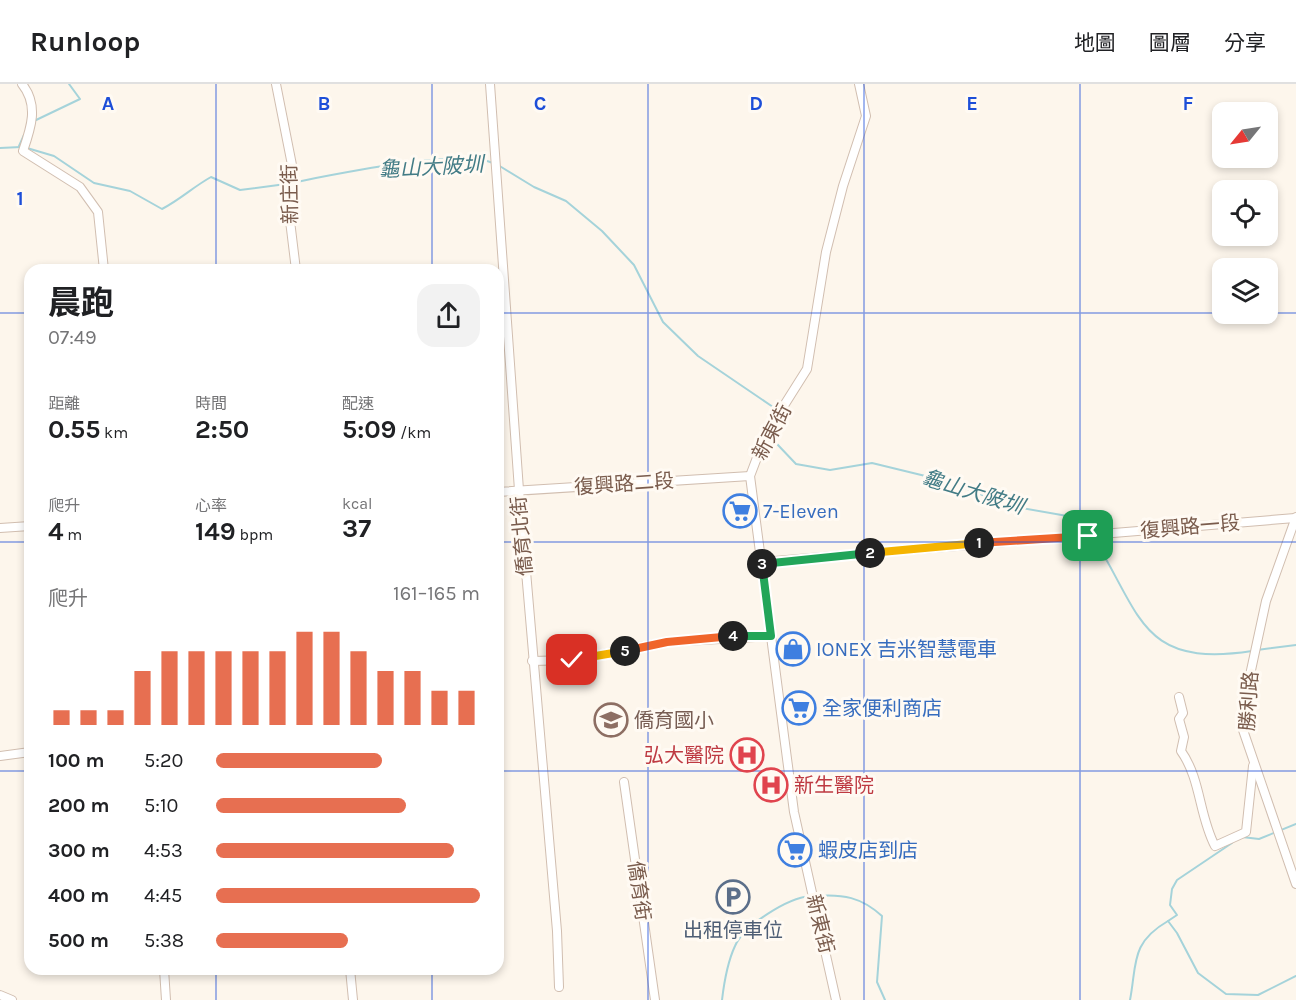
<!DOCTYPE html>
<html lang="zh-TW">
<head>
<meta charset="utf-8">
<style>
	body { margin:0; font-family:Karla,"Noto Sans TC",sans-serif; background:#f2f2f2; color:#202124; height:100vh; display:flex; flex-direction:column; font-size:22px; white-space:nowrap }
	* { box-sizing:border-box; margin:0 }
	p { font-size:20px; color:#757577 }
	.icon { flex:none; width:33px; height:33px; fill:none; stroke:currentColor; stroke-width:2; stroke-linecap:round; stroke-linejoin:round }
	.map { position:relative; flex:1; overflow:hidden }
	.drawer { position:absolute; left:24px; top:180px; width:480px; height:711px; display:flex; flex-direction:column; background:#fff; border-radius:18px; box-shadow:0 3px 9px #0003 }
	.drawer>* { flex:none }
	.needle { width:39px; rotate:240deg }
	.tools { position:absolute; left:1212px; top:18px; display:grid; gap:12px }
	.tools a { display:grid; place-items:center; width:66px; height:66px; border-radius:12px; background:#fff; box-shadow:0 3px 9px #0003; font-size:30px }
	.pin { position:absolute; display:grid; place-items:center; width:51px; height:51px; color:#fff; margin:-26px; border-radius:12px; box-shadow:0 3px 9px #0006 }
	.km { position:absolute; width:30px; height:30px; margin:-15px; border-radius:50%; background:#222; color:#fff; font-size:16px; line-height:30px; text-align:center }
	.round { display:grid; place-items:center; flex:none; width:63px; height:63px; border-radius:18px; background:#f2f2f2 }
	.head { display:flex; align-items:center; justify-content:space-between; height:102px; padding:0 24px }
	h1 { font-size:33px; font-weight:700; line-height:45px }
	.figures { display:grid; grid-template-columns:repeat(3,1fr); gap:9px; height:102px; padding:6px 24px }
	.figures div { display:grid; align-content:center }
	.figures b { font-size:26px; font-weight:700 }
	.figures small { font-size:16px; font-weight:400 }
	.figures p { font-size:16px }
	.chart { height:168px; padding:12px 24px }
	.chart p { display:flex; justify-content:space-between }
	.chart svg { width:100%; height:108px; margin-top:6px; stroke:#e76f51; stroke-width:6 }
	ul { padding:0 24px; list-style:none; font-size:20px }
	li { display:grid; grid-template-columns:96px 72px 1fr; align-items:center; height:45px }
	li i { height:15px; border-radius:8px; background:#e76f51 }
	header { display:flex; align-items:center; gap:36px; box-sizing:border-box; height:84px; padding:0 30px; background:#fff; border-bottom:2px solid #e0e0e0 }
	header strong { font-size:28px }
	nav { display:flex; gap:33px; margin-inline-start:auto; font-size:21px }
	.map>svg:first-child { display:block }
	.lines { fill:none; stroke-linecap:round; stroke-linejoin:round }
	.stream { stroke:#a5d3da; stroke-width:2 }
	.minor-casing { stroke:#d1beb0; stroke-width:10 }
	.minor { stroke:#fff; stroke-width:8 }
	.split-1-casing { stroke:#fff; stroke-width:12 }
	.split-2-casing { stroke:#fff; stroke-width:12 }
	.split-3-casing { stroke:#fff; stroke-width:12 }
	.split-4-casing { stroke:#fff; stroke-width:12 }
	.split-5-casing { stroke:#fff; stroke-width:12 }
	.split-6-casing { stroke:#fff; stroke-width:12 }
	.split-1 { stroke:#f0652b; stroke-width:8 }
	.split-2 { stroke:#f5b400; stroke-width:8 }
	.split-3 { stroke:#22a559; stroke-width:8 }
	.split-4 { stroke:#22a559; stroke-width:8 }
	.split-5 { stroke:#f0652b; stroke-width:8 }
	.split-6 { stroke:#f5b400; stroke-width:8 }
	.grid { fill:none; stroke:#1d4ed8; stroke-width:1.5; stroke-opacity:0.55 }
	.labels { text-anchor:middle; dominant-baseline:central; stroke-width:6; stroke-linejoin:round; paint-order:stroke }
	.street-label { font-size:20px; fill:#7a5c4d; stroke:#fffaf3 }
	.shop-label { font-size:20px; fill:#366cbe; stroke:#fffaf3; text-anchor:start }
	.education-label { font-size:20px; fill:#785e54; stroke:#fffaf3; text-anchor:start }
	.health-label { font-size:20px; fill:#be3a42; stroke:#fffaf3; text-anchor:end }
	.service-label { font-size:20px; fill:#4e5e75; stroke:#fffaf3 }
	.water-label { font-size:21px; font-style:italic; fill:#437c86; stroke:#fffaf3 }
	.grid-label { font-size:20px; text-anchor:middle; font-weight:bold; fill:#1d4ed8; stroke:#fffaf3; stroke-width:6; stroke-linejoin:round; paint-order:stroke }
</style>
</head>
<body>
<header>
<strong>Runloop</strong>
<nav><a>地圖</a><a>圖層</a><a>分享</a></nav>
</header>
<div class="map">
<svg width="1296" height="916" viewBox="0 0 1296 916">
	<rect width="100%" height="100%" fill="#fdf6ec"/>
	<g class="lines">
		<!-- stream -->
		<g class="stream">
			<polyline points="34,37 80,15 69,0"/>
			<polyline points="19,62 24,51"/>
			<polyline points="0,64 21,63"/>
			<path d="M27 64 54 72 94 99 130 107 162 125C181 115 193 103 211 93L240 106 286 100"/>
			<polyline points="498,81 534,103 566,117 602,147 634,181 663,238 698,272 773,323"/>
			<path d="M291 99C332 91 459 64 493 79"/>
			<polyline points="770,357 777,360 796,380 830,386 872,379 950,398 1010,422 1073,433 1085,440 1090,448"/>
			<path d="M1093 453C1142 531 1140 584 1252 567"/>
			<polyline points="1257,566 1296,561"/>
			<polyline points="1242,753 1259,755 1296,740"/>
			<path d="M816 812C843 810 861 813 882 832L877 898 885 916"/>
			<polyline points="1168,837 1177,831 1170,821 1172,805 1177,796 1232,759"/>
			<path d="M722 916C724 899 728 877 735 862 744 841 788 814 810 812"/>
			<path d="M1130 916C1137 880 1130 859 1168 837L1177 849 1198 889 1226 910 1258 911 1296 892"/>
		</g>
		<!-- minor casing -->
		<g class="minor-casing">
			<g id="minor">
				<path d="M22 0C39 21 31 44 23 67L80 103 98 128 104 186"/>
				<polyline points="276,0 292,81 287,112 296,186"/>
				<polyline points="490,0 519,406 557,847 559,903"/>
				<polyline points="498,408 750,392"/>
				<polyline points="1296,433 1266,517 1245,614 1243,646 1296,800"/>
				<polyline points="0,444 30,442"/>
				<polyline points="762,478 1295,434"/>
				<polyline points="532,577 572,576 667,558 771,552"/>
				<path d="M1179 613 1183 629 1179 635 1184 653 1181 667C1201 695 1199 732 1215 762L1246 748 1253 682"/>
				<polyline points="0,672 30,668"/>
				<polyline points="624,698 655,916"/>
				<polyline points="164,885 166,916"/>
				<polyline points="350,885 353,916"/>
				<polyline points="0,911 12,916"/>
				<polyline points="836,916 794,728 750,392 766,350 807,285 826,168 843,102 866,32 859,0"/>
			</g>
		</g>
		<!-- minor -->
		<use href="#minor" class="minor"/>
	</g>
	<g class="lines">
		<!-- split-1 casing -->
		<g class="split-1-casing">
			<polyline id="split-1" points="979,459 1088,452"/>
		</g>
		<!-- split-2 casing -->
		<g class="split-2-casing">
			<polyline id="split-2" points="870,469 979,459"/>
		</g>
		<!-- split-3 casing -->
		<g class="split-3-casing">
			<polyline id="split-3" points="762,480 870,469"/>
		</g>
		<!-- split-4 casing -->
		<g class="split-4-casing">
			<polyline id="split-4" points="733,552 771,552 762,480"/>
		</g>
		<!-- split-5 casing -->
		<g class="split-5-casing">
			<polyline id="split-5" points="625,567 667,558 733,552"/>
		</g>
		<!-- split-6 casing -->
		<g class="split-6-casing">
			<polyline id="split-6" points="572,576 625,567"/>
		</g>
		<!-- split-1 -->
		<use href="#split-1" class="split-1"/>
		<!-- split-2 -->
		<use href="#split-2" class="split-2"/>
		<!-- split-3 -->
		<use href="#split-3" class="split-3"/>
		<!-- split-4 -->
		<use href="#split-4" class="split-4"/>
		<!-- split-5 -->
		<use href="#split-5" class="split-5"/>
		<!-- split-6 -->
		<use href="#split-6" class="split-6"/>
	</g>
	<!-- grid -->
	<path class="grid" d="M216 0V186M432 0V186M648 0V916M864 0V916M1080 0V916M0 229H30M498 229H1222M1268 229H1296M0 458H30M498 458H1296M0 687H30M498 687H1296M216 885V916M432 885V916"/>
	<!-- icons -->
	<defs>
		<g id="supermarket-ring" transform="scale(1.725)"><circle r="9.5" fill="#fffaf3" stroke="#3f7fe0" stroke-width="1.5"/><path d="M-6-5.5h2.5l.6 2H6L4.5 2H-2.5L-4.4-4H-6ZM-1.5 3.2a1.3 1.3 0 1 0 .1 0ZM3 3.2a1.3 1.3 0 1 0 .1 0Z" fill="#3f7fe0"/></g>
		<g id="shop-ring" transform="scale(1.725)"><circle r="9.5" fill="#fffaf3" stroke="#3f7fe0" stroke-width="1.5"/><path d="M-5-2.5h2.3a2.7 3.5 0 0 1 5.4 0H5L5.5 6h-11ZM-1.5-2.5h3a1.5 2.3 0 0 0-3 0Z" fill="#3f7fe0"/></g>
		<g id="school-ring" transform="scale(1.725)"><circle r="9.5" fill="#fffaf3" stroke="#8d6e63" stroke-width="1.5"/><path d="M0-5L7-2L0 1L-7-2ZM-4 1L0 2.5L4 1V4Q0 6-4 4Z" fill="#8d6e63"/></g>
		<g id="hospital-ring" transform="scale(1.725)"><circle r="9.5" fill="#fffaf3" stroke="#e0444e" stroke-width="1.5"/><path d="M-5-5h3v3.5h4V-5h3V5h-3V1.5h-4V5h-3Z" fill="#e0444e"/></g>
		<g id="parking-ring" transform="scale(1.725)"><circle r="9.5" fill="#fffaf3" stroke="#5c6f8a" stroke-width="1.5"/><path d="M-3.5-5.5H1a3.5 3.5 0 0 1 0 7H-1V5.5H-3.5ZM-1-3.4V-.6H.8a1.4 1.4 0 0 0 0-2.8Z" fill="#5c6f8a"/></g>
	</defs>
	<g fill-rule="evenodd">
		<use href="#supermarket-ring" x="740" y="427"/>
		<use href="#shop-ring" x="793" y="565"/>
		<use href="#supermarket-ring" x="799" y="624"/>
		<use href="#school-ring" x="611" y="636"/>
		<use href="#hospital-ring" x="747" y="671"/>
		<use href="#hospital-ring" x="771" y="701"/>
		<use href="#supermarket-ring" x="795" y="766"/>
		<use href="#parking-ring" x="733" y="813"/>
	</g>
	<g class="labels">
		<!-- street labels -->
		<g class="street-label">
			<text transform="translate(290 110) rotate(-91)">新庄街</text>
			<text transform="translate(772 348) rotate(-62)">新東街</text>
			<text transform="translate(624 400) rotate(-4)">復興路二段</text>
			<text transform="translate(1190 443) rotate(-5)">復興路一段</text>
			<text transform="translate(522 452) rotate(-95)">僑育北街</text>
			<text transform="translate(1249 617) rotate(-86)">勝利路</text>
			<text transform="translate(639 807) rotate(82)">僑育街</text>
			<text transform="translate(820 840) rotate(76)">新東街</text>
		</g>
		<!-- shop labels -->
		<g class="shop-label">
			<text x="763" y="427">7-Eleven</text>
			<text x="816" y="565">IONEX 吉米智慧電車</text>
			<text x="822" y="624">全家便利商店</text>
			<text x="818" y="766">蝦皮店到店</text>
		</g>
		<!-- education labels -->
		<g class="education-label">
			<text x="634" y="636">僑育國小</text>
		</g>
		<!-- health labels -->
		<g class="health-label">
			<text x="724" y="671">弘大醫院</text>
			<text x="794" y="701" text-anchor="start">新生醫院</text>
		</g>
		<!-- service labels -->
		<g class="service-label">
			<text x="733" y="846">出租停車位</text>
		</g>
		<!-- water labels -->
		<g class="water-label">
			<text transform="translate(431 83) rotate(-3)">龜山大陂圳</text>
			<text transform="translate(973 408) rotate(17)">龜山大陂圳</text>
		</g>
	</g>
	<g class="grid-label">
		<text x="108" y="26">A</text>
		<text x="324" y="26">B</text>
		<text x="540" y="26">C</text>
		<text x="756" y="26">D</text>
		<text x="972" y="26">E</text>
		<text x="1188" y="26">F</text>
		<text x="20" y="121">1</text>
	</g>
</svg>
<div class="tools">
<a><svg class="needle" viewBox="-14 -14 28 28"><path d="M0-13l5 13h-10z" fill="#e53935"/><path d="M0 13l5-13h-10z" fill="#757577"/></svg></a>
<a><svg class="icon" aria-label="locate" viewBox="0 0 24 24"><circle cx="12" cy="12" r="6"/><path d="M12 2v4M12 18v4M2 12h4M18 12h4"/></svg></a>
<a><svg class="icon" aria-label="layers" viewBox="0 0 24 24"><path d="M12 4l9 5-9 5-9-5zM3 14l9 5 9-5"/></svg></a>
</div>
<div class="pin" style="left:1088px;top:452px;background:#1e9e55"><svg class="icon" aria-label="arrive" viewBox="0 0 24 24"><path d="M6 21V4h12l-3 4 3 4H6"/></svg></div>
<div class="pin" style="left:572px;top:576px;background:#d93025"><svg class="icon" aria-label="check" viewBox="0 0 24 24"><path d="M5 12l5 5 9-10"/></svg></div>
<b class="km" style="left:979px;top:459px">1</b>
<b class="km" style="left:870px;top:469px">2</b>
<b class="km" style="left:762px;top:480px">3</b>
<b class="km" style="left:733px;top:552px">4</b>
<b class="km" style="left:625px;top:567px">5</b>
<section class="drawer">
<div class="head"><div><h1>晨跑</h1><p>07:49</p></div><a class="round"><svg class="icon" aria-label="share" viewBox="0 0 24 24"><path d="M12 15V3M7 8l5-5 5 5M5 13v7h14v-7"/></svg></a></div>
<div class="figures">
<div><p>距離</p><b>0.55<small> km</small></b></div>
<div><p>時間</p><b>2:50</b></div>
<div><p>配速</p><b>5:09<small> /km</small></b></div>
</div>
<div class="figures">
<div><p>爬升</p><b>4<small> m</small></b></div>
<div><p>心率</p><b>149<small> bpm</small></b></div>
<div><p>kcal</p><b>37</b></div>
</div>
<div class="chart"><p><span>爬升</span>161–165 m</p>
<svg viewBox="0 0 160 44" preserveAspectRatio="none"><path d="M5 44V38M15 44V38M25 44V38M35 44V22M45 44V14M55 44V14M65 44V14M75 44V14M85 44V14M95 44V6M105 44V6M115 44V14M125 44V22M135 44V22M145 44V30M155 44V30"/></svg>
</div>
<ul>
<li><b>100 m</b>5:20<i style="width:63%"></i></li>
<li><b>200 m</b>5:10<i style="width:72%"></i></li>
<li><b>300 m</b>4:53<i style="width:90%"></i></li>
<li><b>400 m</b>4:45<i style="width:100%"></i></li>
<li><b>500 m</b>5:38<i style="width:50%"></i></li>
</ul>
</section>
</div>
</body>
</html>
